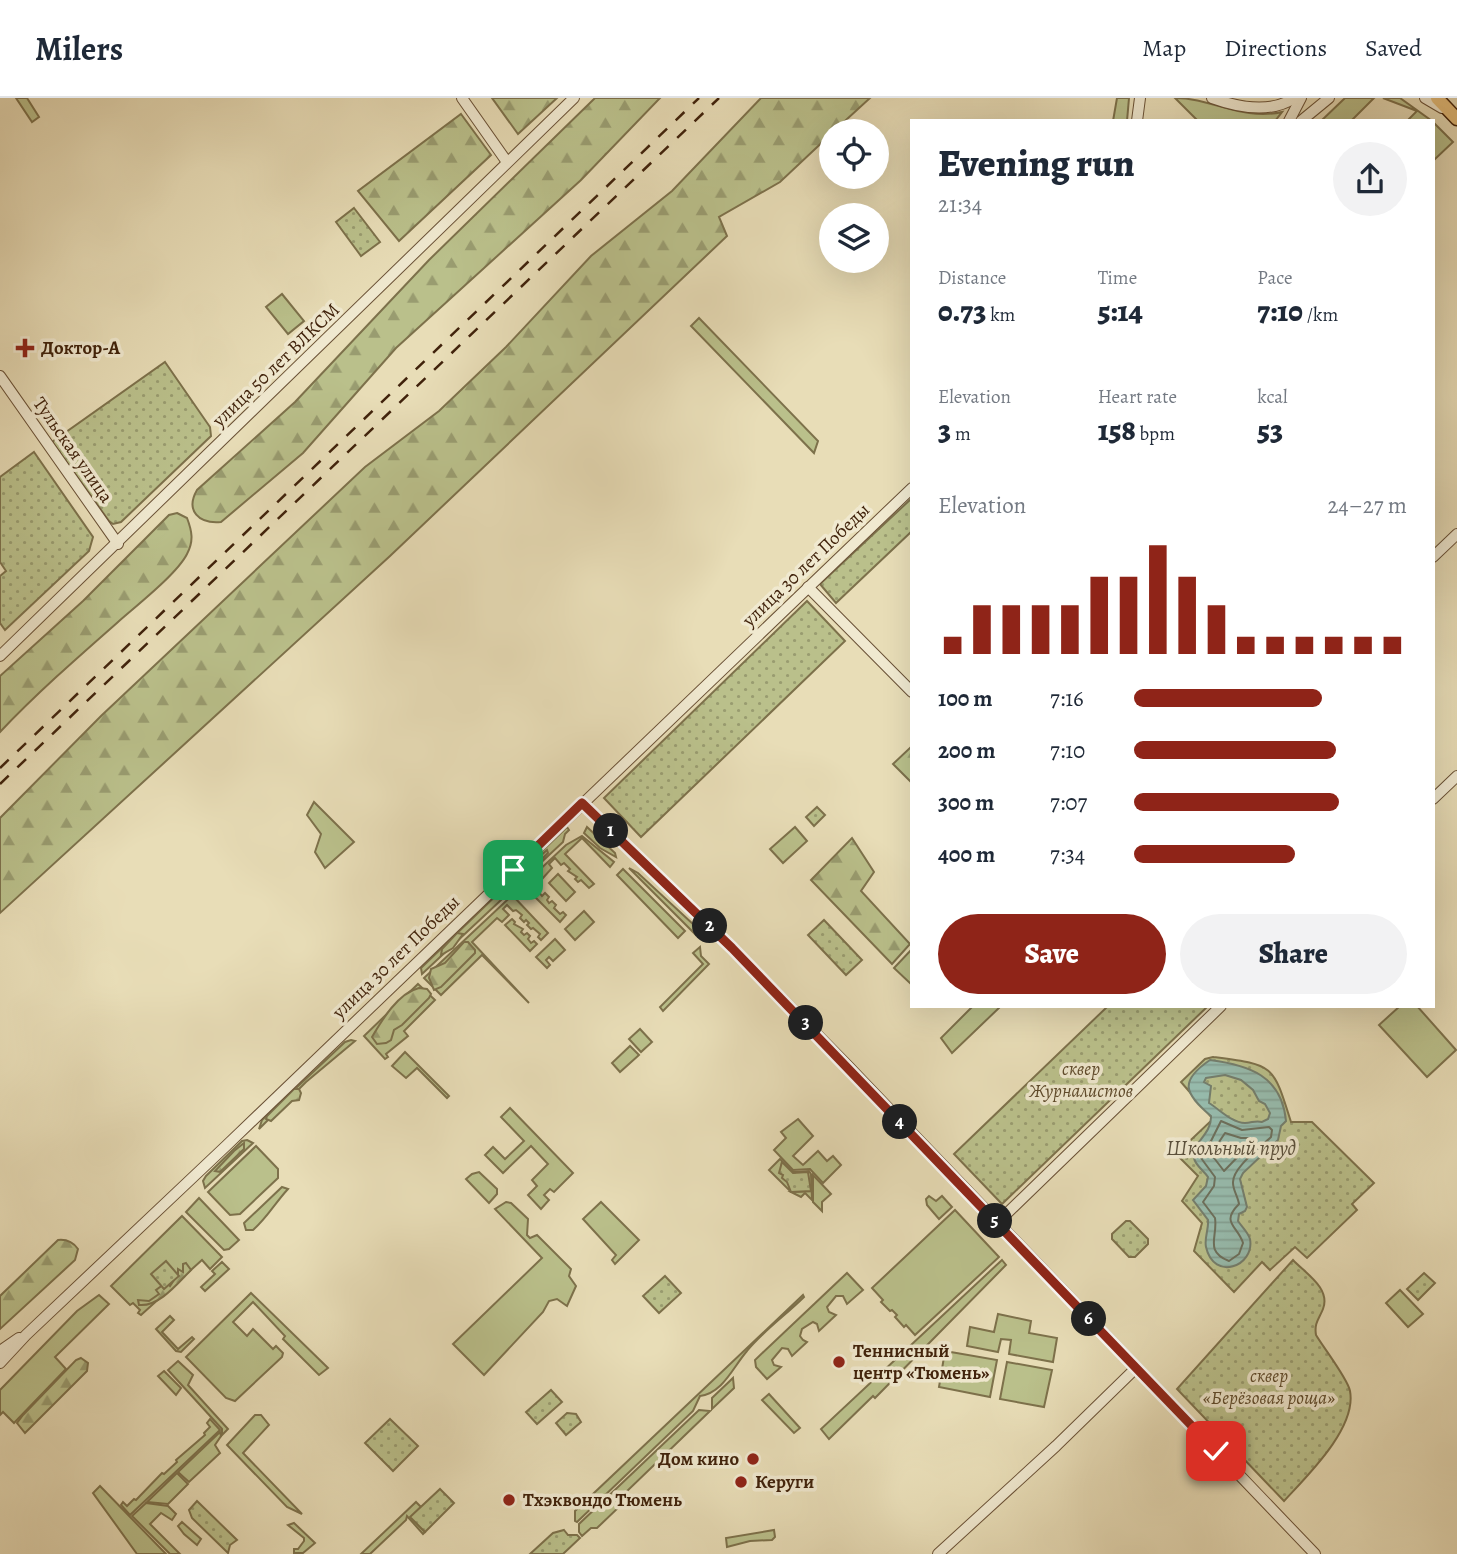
<!DOCTYPE html>
<html lang="en">
<head>
<meta charset="utf-8">
<style>
	body { margin:0; font-family:Alegreya,serif; background:#f2f2f3; color:#1f2937; height:100vh; display:flex; flex-direction:column; font-size:26px; white-space:nowrap }
	* { box-sizing:border-box; margin:0 }
	p { font-size:23px; color:#747a83 }
	.icon { flex:none; width:38px; height:38px; fill:none; stroke:currentColor; stroke-width:2; stroke-linecap:round; stroke-linejoin:round }
	.map { position:relative; flex:1; overflow:hidden }
	.panel { position:absolute; left:910px; top:21px; width:525px; height:889px; display:flex; flex-direction:column; background:#fff; border-radius:0px; box-shadow:0 7px 28px #0002 }
	.panel>* { flex:none }
	.fabs { position:absolute; left:819px; top:21px; display:grid; gap:14px }
	.fabs a { display:grid; place-items:center; width:70px; height:70px; border-radius:50%; background:#fff; box-shadow:0 7px 28px #0002; font-size:35px }
	.pin { position:absolute; display:grid; place-items:center; width:60px; height:60px; color:#fff; margin:-30px; border-radius:14px; box-shadow:0 4px 10px #0006 }
	.km { position:absolute; width:35px; height:35px; margin:-18px; border-radius:50%; background:#222; color:#fff; font-size:19px; line-height:35px; text-align:center }
	.round { display:grid; place-items:center; flex:none; width:74px; height:74px; border-radius:37px; background:#f2f2f3 }
	.overview { display:flex; align-items:center; justify-content:space-between; height:119px; padding:0 28px }
	h1 { font-size:38px; font-weight:800; line-height:52px }
	.metrics { display:grid; grid-template-columns:repeat(3,1fr); gap:10px; height:119px; padding:7px 28px }
	.metrics div { display:grid; align-content:center }
	.metrics b { font-size:30px; font-weight:800 }
	.metrics small { font-size:19px; font-weight:400 }
	.metrics p { font-size:19px }
	.chart { height:196px; padding:14px 28px }
	.chart p { display:flex; justify-content:space-between }
	.chart svg { width:100%; height:126px; margin-top:7px; stroke:#8f2418; stroke-width:6 }
	.action { display:flex; gap:14px; margin-top:auto; padding:14px 28px }
	.action a { flex:1; height:80px; border-radius:42px; background:#8f2418; color:#fff; font-size:28px; font-weight:800; line-height:80px; text-align:center }
	.action a+a { background:#f2f2f3; color:#1f2937 }
	ul { padding:0 28px; list-style:none; font-size:23px }
	li { display:grid; grid-template-columns:112px 84px 1fr; align-items:center; height:52px }
	li i { height:18px; border-radius:9px; background:#8f2418 }
	header { display:flex; align-items:center; gap:42px; box-sizing:border-box; height:98px; padding:0 35px; background:#fff; border-bottom:2px solid #e0e1e3 }
	header strong { font-size:33px }
	nav { display:flex; gap:38px; margin-inline-start:auto; font-size:24px }
	.map>svg:first-child { display:block }
	.grass { fill:#bac08b; stroke:#7d714b; stroke-width:2 }
	.forest { fill:url(#forest-firs); stroke:#7d714b; stroke-width:2 }
	.park { fill:url(#park-dots); stroke:#7d714b; stroke-width:2 }
	.water { fill:url(#water-rules); stroke:#747e6d; stroke-width:2; fill-rule:evenodd }
	.lines { fill:none; stroke-linecap:round; stroke-linejoin:round }
	.shore { stroke:#6c6f5c; stroke-width:2 }
	.minor-casing { stroke:#6a5136; stroke-width:12 }
	.major-casing { stroke:#40220b; stroke-width:15 }
	.minor { stroke:#f0e9d0; stroke-width:10 }
	.major { stroke:#e4be7c; stroke-width:12 }
	.rail { stroke:#40220b; stroke-width:2.5; stroke-dasharray:12 12; stroke-linecap:butt }
	.route-casing { stroke:#fff; stroke-width:14 }
	.route { stroke:#8f2418; stroke-width:9 }
	.poi-dot { fill:#8f2418; stroke:#f0e9d0; stroke-width:2.5 }
	.labels { text-anchor:middle; dominant-baseline:central; stroke-width:7; stroke-linejoin:round; paint-order:stroke }
	.poi-label { font-size:19px; font-weight:bold; fill:#40220b; stroke:#f0e9d0; text-anchor:start }
	.street-label { font-size:19px; fill:#40220b; stroke:#f0e9d0 }
	.park-label { font-size:19px; font-style:italic; fill:#5e4a2b; stroke:#f0e9d0 }
	.water-label { font-size:21px; font-style:italic; fill:#5a503c; stroke:#f0e9d0 }
</style>
</head>
<body>
<header>
<strong>Milers</strong>
<nav><a>Map</a><a>Directions</a><a>Saved</a></nav>
</header>
<div class="map">
<svg width="1457" height="1456" viewBox="0 0 1457 1456">
	<defs>
		<pattern id="forest-firs" width="22" height="20" patternUnits="userSpaceOnUse" patternTransform="scale(1.75)"><rect width="22" height="20" fill="#bac08b"/><path d="M5 1l3.5 6h-7zM16 11l3.5 6h-7z" fill="#999c70"/></pattern>
		<pattern id="park-dots" width="8" height="8" patternUnits="userSpaceOnUse" patternTransform="scale(1.75)"><rect width="8" height="8" fill="#bac08b"/><path d="M2 2h.1M6 6h.1" fill="none" stroke="#999c70" stroke-width="1.8" stroke-linecap="round"/></pattern>
		<pattern id="water-rules" width="6" height="5" patternUnits="userSpaceOnUse" patternTransform="scale(1.75)"><rect width="6" height="5" fill="#97bcae"/><path d="M0 2.5h6" fill="none" stroke="#83a194"/></pattern>
	</defs>
	<rect width="100%" height="100%" fill="#e8ddb7"/>
	<filter id="stains"><feTurbulence type="fractalNoise" baseFrequency=".00286" numOctaves="4"/><feColorMatrix values="0 0 0 0 .2 0 0 0 0 .09 0 0 0 0 .02 0 0 0 .5 -.17"/></filter>
	<radialGradient id="worn" r=".72"><stop offset=".6" stop-color="#630" stop-opacity="0"/><stop offset="1" stop-color="#630" stop-opacity=".3"/></radialGradient>
	<!-- grass -->
	<g class="grass">
		<polygon points="16,0 27,0 39,19 32,24"/>
		<polygon points="1117,0 1129,0 1127,23 1113,23"/>
		<path d="M1175 0C1212 0 1242 23 1282 14L1275 23H1198Z"/>
		<polygon points="1345,0 1374,0 1351,23 1321,23"/>
		<polygon points="1383,0 1400,0 1432,23 1407,23 1417,13"/>
		<polygon points="1433,24 1453,44 1433,63"/>
		<polygon points="282,196 304,223 288,236 266,209"/>
		<polygon points="699,220 818,343 814,355 691,228"/>
		<polygon points="314,704 354,744 325,770 315,754 321,736 307,717"/>
		<polygon points="567,729 569,732 565,736 563,744 422,876 421,870"/>
		<polygon points="587,729 615,755 616,759 600,750 584,735"/>
		<polygon points="795,729 807,743 783,765 770,751"/>
		<polygon points="582,738 614,764 610,769 582,740 565,756 594,786 589,790 581,782 578,784 575,781 577,779 568,773 570,771 564,765 561,767 555,760 549,766 552,770 543,780 539,776 532,782 539,789 537,792 542,798 545,795 549,799 547,802 549,805 552,803 556,807 554,810 560,816 563,814 566,817 560,824 525,789 514,799 548,835 541,842 538,839 540,836 533,830 531,831 527,827 529,825 526,822 524,824 520,820 522,817 516,812 513,813 507,807 503,811 509,817 502,824 497,820 472,844 529,905 482,857 441,897 424,880 566,747"/>
		<polygon points="629,770 638,775 695,828 695,836"/>
		<polygon points="623,771 685,833 678,840 617,777"/>
		<polygon points="558,776 575,794 566,803 549,785"/>
		<polygon points="584,813 594,824 575,842 565,831"/>
		<polygon points="512,821 515,824 514,826 523,831 521,834 524,837 527,835 530,838 528,841 531,845 534,843 537,846 530,853 505,827"/>
		<polygon points="555,841 565,852 553,863 549,859 546,862 550,867 547,870 536,859"/>
		<polygon points="700,849 701,858 709,866 663,913 660,909 703,866 693,855"/>
		<polygon points="912,851 912,887 894,870"/>
		<polygon points="418,886 435,902 404,933 408,938 386,956 388,959 385,961 364,938"/>
		<polygon points="973,908 1001,908 952,955 941,940"/>
		<polygon points="1400,908 1417,908 1456,952 1427,979 1379,927"/>
		<polygon points="640,931 652,944 641,954 629,941"/>
		<polygon points="351,942 355,943 306,984 259,1031 262,1022 345,944"/>
		<polygon points="630,948 639,957 620,974 612,965"/>
		<polygon points="405,954 449,998 447,1000 417,970 406,980 392,968"/>
		<polygon points="510,1010 573,1075 554,1094 550,1091 544,1097 549,1102 541,1111 528,1097 537,1088 532,1082 548,1066 531,1048 503,1075 485,1057 493,1049 505,1061 524,1043 501,1019"/>
		<polygon points="798,1021 813,1038 793,1058 803,1067 818,1053 827,1063 833,1058 841,1067 823,1085 810,1071 793,1072 774,1052 786,1040 781,1034"/>
		<polygon points="247,1042 253,1045 205,1090 203,1083 206,1078 242,1043"/>
		<polygon points="256,1048 278,1071 278,1080 240,1116 230,1117 208,1094"/>
		<polygon points="780,1061 793,1074 809,1073 811,1076 812,1102 805,1095 801,1099 791,1094 810,1093 782,1064 781,1070 790,1089 789,1092 769,1072"/>
		<polygon points="479,1074 497,1091 497,1096 489,1105 466,1081 472,1076"/>
		<polygon points="813,1077 831,1096 822,1104 822,1113 813,1104"/>
		<path d="M282 1089 288 1091C275 1105 267 1120 253 1132H246L244 1125Z"/>
		<polygon points="929,1098 936,1103 942,1098 952,1109 939,1121 927,1107 926,1101"/>
		<polygon points="199,1100 239,1142 229,1151 224,1152 186,1114"/>
		<polygon points="506,1104 511,1105 528,1121 527,1137 530,1140 537,1137 571,1171 569,1178 576,1188 567,1208 557,1201 549,1203 543,1214 484,1277 453,1246 542,1160 495,1111"/>
		<polygon points="601,1104 639,1142 615,1166 612,1162 616,1157 583,1121"/>
		<polygon points="955,1112 999,1159 915,1237 906,1227 904,1229 895,1219 897,1217 892,1212 890,1213 881,1204 883,1202 872,1190"/>
		<polygon points="182,1118 222,1159 210,1171 202,1162 141,1217 138,1215 140,1212 133,1205 130,1207 111,1188"/>
		<polygon points="1002,1162 1006,1167 875,1300 873,1298 829,1341 821,1331"/>
		<polygon points="222,1164 229,1171 205,1193 201,1189 215,1176 212,1173"/>
		<polygon points="847,1175 863,1192 847,1206 843,1198 836,1198 827,1209 829,1214 836,1217 819,1233 817,1226 813,1224 802,1231 800,1238 803,1242 807,1244 792,1258 788,1251 782,1250 772,1262 774,1267 781,1269 767,1281 756,1269 755,1262"/>
		<polygon points="1400,1192 1423,1216 1408,1229 1386,1205"/>
		<polygon points="251,1195 328,1270 319,1277 283,1241 285,1238 253,1204 233,1224 247,1238 253,1231 273,1251 276,1248 283,1255 282,1259 235,1303 226,1300 186,1259"/>
		<polygon points="99,1197 109,1206 55,1259 66,1271 14,1325 3,1314 0,1317 0,1292 77,1213"/>
		<path d="M803 1197 804 1199C786 1217 763 1233 747 1253 733 1269 723 1295 700 1298L693 1313 577 1424 575 1423V1413Z"/>
		<polygon points="998,1216 1031,1223 1029,1235 1057,1240 1053,1264 1009,1256 1011,1242 1001,1241 998,1254 967,1248 970,1229 994,1234"/>
		<polygon points="170,1218 174,1222 162,1234 178,1251 192,1239 194,1241 181,1254 176,1253 156,1231"/>
		<polygon points="945,1253 997,1262 990,1299 939,1289"/>
		<polygon points="178,1263 193,1277 188,1287 228,1331 222,1337 222,1331 168,1272"/>
		<polygon points="1007,1264 1052,1272 1044,1309 1000,1301"/>
		<polygon points="164,1273 181,1290 176,1297 158,1278"/>
		<polygon points="733,1280 734,1290 712,1311 712,1300"/>
		<polygon points="769,1296 800,1330 794,1335 762,1302"/>
		<polygon points="699,1312 710,1313 625,1395 619,1409 597,1430 591,1430 582,1438 579,1434 579,1426"/>
		<polygon points="255,1317 261,1317 269,1327 243,1355 302,1416 287,1409 227,1347"/>
		<polygon points="210,1321 220,1332 130,1417 121,1407 123,1404 127,1408 134,1401 136,1402 162,1375 164,1376 177,1364 176,1362 205,1337 204,1335 210,1329 207,1325"/>
		<polygon points="220,1334 221,1338 215,1347 220,1355 189,1384 178,1374"/>
		<polygon points="177,1375 188,1386 168,1406 147,1404"/>
		<polygon points="100,1388 166,1456 137,1456 93,1395"/>
		<polygon points="416,1404 421,1409 411,1419 425,1434 423,1436 407,1418 406,1422 370,1456 361,1456"/>
		<polygon points="146,1405 168,1408 176,1416 172,1422 161,1415 150,1426 180,1456 170,1456 132,1418"/>
		<polygon points="182,1424 201,1441 197,1447 184,1436 178,1428"/>
		<polygon points="294,1425 315,1445 303,1455 294,1455 294,1451 298,1451 304,1443 304,1440 288,1427"/>
		<polygon points="774,1432 775,1439 772,1442 750,1443 727,1449 726,1440"/>
	</g>
	<!-- forest -->
	<g class="forest">
		<polygon points="492,0 557,0 518,36"/>
		<path d="M595 0H660L581 82 396 250 303 355 221 424C199 426 185 413 197 392L295 304 429 162Z"/>
		<polygon points="761,0 870,0 834,33 831,33 831,36 780,84 719,119 727,138 390,458 0,815 0,720 101,618 365,369 439,313 506,249 591,158 672,93"/>
		<polygon points="461,16 491,57 399,143 358,93"/>
		<path d="M177 415 187 420C192 433 194 443 187 456 177 476 136 508 118 524 77 560 37 595 0 634V578L83 503 169 417Z"/>
		<polygon points="912,648 912,685 893,666"/>
		<polygon points="852,740 874,774 861,793 910,846 892,866 811,782"/>
		<polygon points="547,752 548,755 536,767 536,771 505,798 499,799 500,794"/>
		<polygon points="457,835 463,836 453,850 441,857 442,851"/>
		<polygon points="464,844 468,844 475,852 475,855 441,889 434,892 429,880 431,871 445,865"/>
		<path d="M419 890 427 891 431 896 429 900 402 927 394 932 391 942 386 945 377 946 372 939C382 922 398 895 419 890Z"/>
		<polygon points="294,991 299,991 301,995 299,1002 292,1003 271,1023 266,1021 267,1018"/>
		<polygon points="244,1045 244,1051 220,1074 215,1073 234,1053"/>
		<path d="M58 1142C67 1141 73 1144 78 1151L75 1162 0 1231V1198Z"/>
		<path d="M186 1165 191 1172C177 1186 159 1209 139 1207L138 1202 149 1203 159 1196 156 1192 167 1184 170 1188 178 1176V1171L183 1174V1166Z"/>
		<polygon points="81,1260 88,1265 87,1273 25,1335 17,1325 23,1317 76,1262"/>
	</g>
	<!-- park -->
	<g class="park">
		<polygon points="354,110 380,144 361,158 336,124"/>
		<polygon points="165,264 210,329 211,338 121,424 113,426 109,423 52,344"/>
		<polygon points="34,354 93,439 89,453 5,532 0,525 0,478 6,473 0,464 0,379"/>
		<polygon points="912,400 912,433 836,505 820,486"/>
		<polygon points="807,503 845,543 641,739 604,700"/>
		<polygon points="817,709 825,717 814,728 806,719"/>
		<polygon points="824,822 862,862 846,877 808,837"/>
		<polygon points="1108,908 1208,908 1002,1106 954,1056"/>
		<path d="M1213 959C1274 967 1273 966 1291 1024H1312L1374 1085 1352 1106 1357 1112 1307 1160 1295 1149 1270 1172 1262 1164 1234 1194 1194 1153 1202 1125 1182 1103 1198 1078 1176 1056 1213 1021 1181 984 1205 961Z"/>
		<polygon points="782,1064 793,1075 808,1074 811,1093 791,1094 787,1084 782,1080 783,1077 779,1075"/>
		<polygon points="1126,1123 1130,1123 1148,1141 1148,1146 1135,1159 1129,1159 1112,1141 1112,1136"/>
		<path d="M1293 1162C1305 1175 1331 1190 1323 1211 1319 1221 1314 1225 1316 1237 1323 1249 1348 1281 1350 1293 1357 1330 1307 1378 1284 1403L1177 1291Z"/>
		<polygon points="166,1163 179,1178 164,1191 151,1176"/>
		<polygon points="1424,1175 1435,1185 1418,1202 1407,1191"/>
		<polygon points="665,1178 681,1195 659,1215 643,1198"/>
		<polygon points="551,1292 562,1304 537,1326 526,1314"/>
		<polygon points="567,1315 576,1316 581,1324 566,1337 556,1325"/>
		<polygon points="390,1321 418,1348 393,1373 365,1345"/>
		<polygon points="440,1391 454,1405 425,1434 410,1419"/>
		<polygon points="197,1403 237,1442 230,1447 228,1455 192,1420 189,1412"/>
		<polygon points="564,1432 568,1437 577,1437 580,1440 563,1456 530,1456 553,1435"/>
	</g>
	<!-- water -->
	<path class="water" d="M1210 962C1249 967 1282 978 1286 1023L1281 1028 1278 1042 1243 1075 1240 1081 1247 1109 1245 1113 1239 1116 1238 1123C1242 1129 1248 1134 1250 1141 1255 1168 1214 1184 1206 1149 1204 1140 1209 1131 1208 1122L1193 1102 1206 1088 1208 1079C1204 1073 1195 1067 1194 1060 1190 1046 1212 1037 1211 1018 1184 995 1179 983 1210 962ZM1225 977 1241 982 1253 992 1259 1003 1265 1006 1270 1015 1268 1021 1262 1024C1255 1022 1252 1025 1245 1025 1232 1025 1219 1011 1209 1005L1211 988 1204 984 1206 980Z"/>
	<g class="lines">
		<!-- shore -->
		<g class="shore">
			<path d="M1221 1023 1242 1032 1269 1029 1272 1032 1271 1039C1260 1050 1232 1070 1233 1085 1233 1092 1238 1099 1239 1106 1220 1125 1238 1128 1243 1145L1239 1156 1229 1163C1204 1153 1218 1139 1215 1120L1203 1104 1214 1088 1215 1079 1201 1060V1054L1211 1043Z"/>
			<polygon points="1225,1035 1241,1040 1250,1040 1253,1043 1224,1073 1211,1056"/>
		</g>
		<!-- minor casing -->
		<g class="minor-casing">
			<g id="minor">
				<polyline points="462,0 507,64"/>
				<path d="M1212 0C1237 9 1270 16 1294 0"/>
				<polyline points="1425,0 1442,10"/>
				<polyline points="1137,23 1140,0"/>
				<polyline points="1289,23 1301,0"/>
				<polyline points="1301,23 1329,0"/>
				<polyline points="0,278 118,446"/>
				<polyline points="1433,459 1457,436"/>
				<polyline points="808,489 912,594"/>
				<polyline points="0,558 574,0"/>
				<polyline points="1433,701 1457,678"/>
				<polyline points="582,705 732,850 849,969 1315,1456"/>
				<polyline points="997,1125 1221,908"/>
				<polyline points="0,1253 19,1240"/>
				<polyline points="0,1265 26,1237 227,1047 912,390"/>
				<polyline points="938,1456 1056,1348 1136,1270"/>
			</g>
		</g>
		<!-- major casing -->
		<g class="major-casing">
			<polyline id="major" points="1437,0 1457,21"/>
		</g>
		<!-- minor -->
		<use href="#minor" class="minor"/>
		<!-- major -->
		<use href="#major" class="major"/>
		<!-- rail -->
		<g class="rail">
			<polyline points="0,670 699,0"/>
			<polyline points="0,686 719,0"/>
		</g>
	</g>
	<g class="lines">
		<!-- route casing -->
		<g class="route-casing">
			<polyline id="route" points="513,772 582,705 732,850 1216,1353"/>
		</g>
		<!-- route -->
		<use href="#route" class="route"/>
	</g>
	<!-- markers -->
	<g class="poi-dot">
		<path d="M21.5 239.5h7v7h7v7h-7v7h-7v-7h-7v-7h7z"/>
		<circle cx="839" cy="1264" r="7"/>
		<circle cx="753" cy="1361" r="7"/>
		<circle cx="741" cy="1384" r="7"/>
		<circle cx="509" cy="1402" r="7"/>
	</g>
	<g class="labels">
		<!-- poi labels -->
		<g class="poi-label">
			<text x="41" y="250">Доктор-А</text>
			<text x="853" y="1253">Теннисный<tspan x="853" dy="22">центр «Тюмень»</tspan></text>
			<text x="739" y="1361" text-anchor="end">Дом кино</text>
			<text x="755" y="1384">Керуги</text>
			<text x="523" y="1402">Тхэквондо Тюмень</text>
		</g>
		<!-- street labels -->
		<g class="street-label">
			<text transform="translate(276 267) rotate(-44)">улица 50 лет ВЛКСМ</text>
			<text transform="translate(73 352) rotate(55)">Тульская улица</text>
			<text transform="translate(806 467) rotate(-44)">улица 30 лет Победы</text>
			<text transform="translate(396 859) rotate(-44)">улица 30 лет Победы</text>
		</g>
		<!-- park labels -->
		<g class="park-label">
			<text x="1081" y="971">сквер<tspan x="1081" dy="22">Журналистов</tspan></text>
			<text x="1269" y="1278">сквер<tspan x="1269" dy="22">«Берёзовая роща»</tspan></text>
		</g>
		<!-- water labels -->
		<g class="water-label">
			<text x="1231" y="1050">Школьный пруд</text>
		</g>
	</g>
	<rect width="100%" height="100%" filter="url(#stains)"/>
	<rect width="100%" height="100%" fill="url(#worn)"/>
</svg>
<div class="fabs">
<a><svg class="icon" aria-label="locate" viewBox="0 0 24 24"><circle cx="12" cy="12" r="6"/><path d="M12 2v4M12 18v4M2 12h4M18 12h4"/></svg></a>
<a><svg class="icon" aria-label="layers" viewBox="0 0 24 24"><path d="M12 4l9 5-9 5-9-5zM3 14l9 5 9-5"/></svg></a>
</div>
<div class="pin" style="left:513px;top:772px;background:#1e9e55"><svg class="icon" aria-label="arrive" viewBox="0 0 24 24"><path d="M6 21V4h12l-3 4 3 4H6"/></svg></div>
<div class="pin" style="left:1216px;top:1353px;background:#d93025"><svg class="icon" aria-label="check" viewBox="0 0 24 24"><path d="M5 12l5 5 9-10"/></svg></div>
<b class="km" style="left:611px;top:733px">1</b>
<b class="km" style="left:710px;top:828px">2</b>
<b class="km" style="left:806px;top:925px">3</b>
<b class="km" style="left:900px;top:1024px">4</b>
<b class="km" style="left:995px;top:1123px">5</b>
<b class="km" style="left:1089px;top:1221px">6</b>
<section class="panel">
<div class="overview"><div><h1>Evening run</h1><p>21:34</p></div><a class="round"><svg class="icon" aria-label="share" viewBox="0 0 24 24"><path d="M12 15V3M7 8l5-5 5 5M5 13v7h14v-7"/></svg></a></div>
<div class="metrics">
<div><p>Distance</p><b>0.73<small> km</small></b></div>
<div><p>Time</p><b>5:14</b></div>
<div><p>Pace</p><b>7:10<small> /km</small></b></div>
</div>
<div class="metrics">
<div><p>Elevation</p><b>3<small> m</small></b></div>
<div><p>Heart rate</p><b>158<small> bpm</small></b></div>
<div><p>kcal</p><b>53</b></div>
</div>
<div class="chart"><p><span>Elevation</span>24–27 m</p>
<svg viewBox="0 0 160 44" preserveAspectRatio="none"><path d="M5 44V38M15 44V27M25 44V27M35 44V27M45 44V27M55 44V17M65 44V17M75 44V6M85 44V17M95 44V27M105 44V38M115 44V38M125 44V38M135 44V38M145 44V38M155 44V38"/></svg>
</div>
<ul>
<li><b>100 m</b>7:16<i style="width:69%"></i></li>
<li><b>200 m</b>7:10<i style="width:74%"></i></li>
<li><b>300 m</b>7:07<i style="width:75%"></i></li>
<li><b>400 m</b>7:34<i style="width:59%"></i></li>
</ul>
<div class="action"><a>Save</a><a>Share</a></div>
</section>
</div>
</body>
</html>
